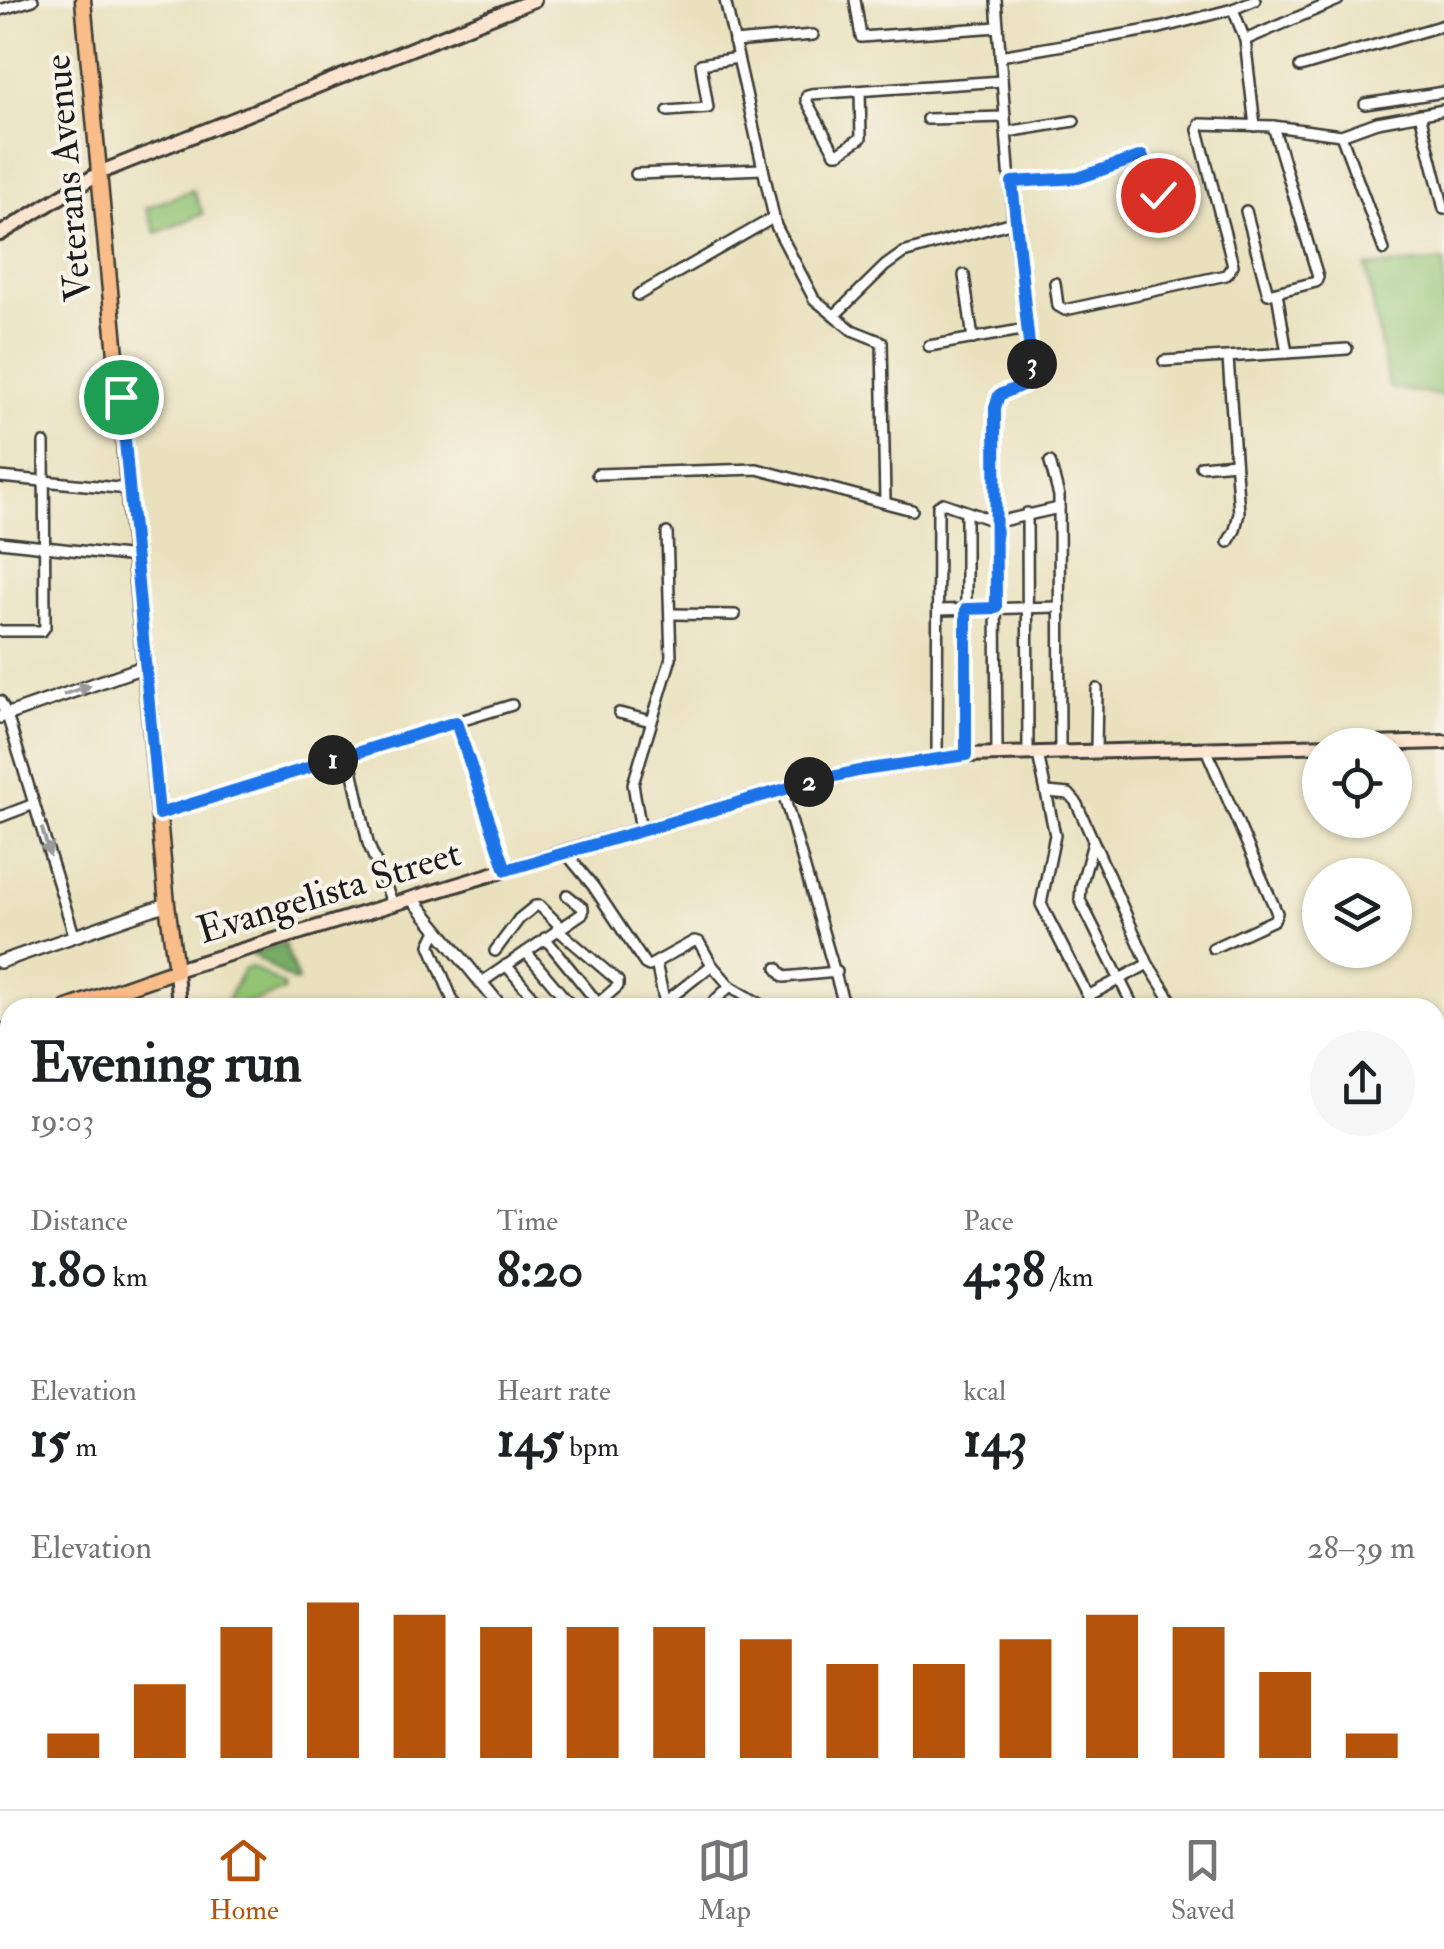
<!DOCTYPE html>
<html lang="en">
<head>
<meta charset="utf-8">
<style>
	body { margin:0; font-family:"IM FELL Double Pica",serif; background:#f6f6f6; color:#202124; height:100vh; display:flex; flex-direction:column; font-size:38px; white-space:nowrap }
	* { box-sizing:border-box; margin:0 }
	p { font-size:32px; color:#757577 }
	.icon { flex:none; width:55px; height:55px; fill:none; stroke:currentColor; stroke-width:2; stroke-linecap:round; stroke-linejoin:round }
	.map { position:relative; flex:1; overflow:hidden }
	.panel { position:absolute; left:0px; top:998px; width:1445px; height:812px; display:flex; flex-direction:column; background:#fff; border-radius:30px 30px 0 0; box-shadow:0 2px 8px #0004 }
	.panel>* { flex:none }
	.controls { position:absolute; left:1302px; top:728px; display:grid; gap:20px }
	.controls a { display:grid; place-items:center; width:110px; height:110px; border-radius:50%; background:#fff; box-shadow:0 2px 8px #0004; font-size:50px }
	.pin { position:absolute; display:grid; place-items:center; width:85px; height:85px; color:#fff; margin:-42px; border:5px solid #fff; border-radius:50%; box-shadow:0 2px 10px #0007 }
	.km { position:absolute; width:50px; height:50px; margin:-25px; border-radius:50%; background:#222; color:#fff; font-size:28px; line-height:50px; text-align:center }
	.round { display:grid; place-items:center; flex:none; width:105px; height:105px; border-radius:52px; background:#f6f6f6 }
	.overview { display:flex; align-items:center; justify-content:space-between; height:170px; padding:0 30px }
	h1 { font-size:55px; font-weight:700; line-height:75px }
	.figures { display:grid; grid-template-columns:repeat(3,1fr); gap:15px; height:170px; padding:10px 30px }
	.figures div { display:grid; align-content:center }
	.figures b { font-size:50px; font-weight:700 }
	.figures small { font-size:28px; font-weight:400 }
	.figures p { font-size:28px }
	.chart { height:280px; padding:20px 30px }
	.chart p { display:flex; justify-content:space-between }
	.chart svg { width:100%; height:180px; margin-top:10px; stroke:#b45309; stroke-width:6 }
	.menu { display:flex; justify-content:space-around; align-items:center; height:140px; border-top:2px solid #e0e0e0; background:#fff; font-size:28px; color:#757577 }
	.menu a { display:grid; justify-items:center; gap:5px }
	.menu .on { color:#b45309 }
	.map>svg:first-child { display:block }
	.green { fill:#93c474; stroke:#587048; stroke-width:2.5 }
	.forest { fill:#76aa66; stroke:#496341; stroke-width:2.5 }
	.water { fill:#58c3d2; stroke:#3a7077; stroke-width:2.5 }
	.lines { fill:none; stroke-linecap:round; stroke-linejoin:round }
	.river { stroke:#58c3d2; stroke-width:15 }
	.pedestrian-casing { stroke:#3b3a34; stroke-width:11 }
	.minor-casing { stroke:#3b3a34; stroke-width:14 }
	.tertiary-casing { stroke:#3b3a34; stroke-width:16 }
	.secondary-casing { stroke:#3b3a34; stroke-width:18 }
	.primary-casing { stroke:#3b3a34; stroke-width:19 }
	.pedestrian { stroke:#fff; stroke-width:6 }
	.minor { stroke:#fff; stroke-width:9 }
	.tertiary { stroke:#fff; stroke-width:11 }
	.secondary { stroke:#fce5d0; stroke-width:12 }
	.primary { stroke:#f8bd89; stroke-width:14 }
	.oneway { fill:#999 }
	.route-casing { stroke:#fff; stroke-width:20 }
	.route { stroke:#1a73e8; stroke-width:12 }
	.labels { text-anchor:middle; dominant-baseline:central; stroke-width:8; stroke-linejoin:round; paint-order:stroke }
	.street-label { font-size:38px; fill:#1c1c1c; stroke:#f7f3e8 }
</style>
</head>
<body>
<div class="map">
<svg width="1444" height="1809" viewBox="0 0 1444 1809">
	<rect width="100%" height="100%" fill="#f7f3e8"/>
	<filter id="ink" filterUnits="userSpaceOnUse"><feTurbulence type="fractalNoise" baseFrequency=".01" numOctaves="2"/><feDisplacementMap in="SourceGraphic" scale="20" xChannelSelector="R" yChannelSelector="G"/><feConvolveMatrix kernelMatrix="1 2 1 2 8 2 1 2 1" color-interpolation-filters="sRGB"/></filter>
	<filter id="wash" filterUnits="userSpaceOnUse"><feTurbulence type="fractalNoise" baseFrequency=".0048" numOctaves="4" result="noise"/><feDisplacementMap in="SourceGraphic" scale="40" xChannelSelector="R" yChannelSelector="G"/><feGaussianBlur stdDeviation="2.25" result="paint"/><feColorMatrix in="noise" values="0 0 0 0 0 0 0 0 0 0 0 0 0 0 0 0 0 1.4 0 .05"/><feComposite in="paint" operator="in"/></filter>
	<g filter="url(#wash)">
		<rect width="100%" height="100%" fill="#e9e1be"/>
		<!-- green -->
		<g class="green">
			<polygon points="193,190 203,214 156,233 146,208"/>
			<polygon points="1444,261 1444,396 1389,388 1366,267"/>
			<polygon points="252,967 283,985 284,991 236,1007 228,1006 227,1000 244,969"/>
			<polygon points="252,1800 325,1800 333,1809 248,1809"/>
		</g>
		<!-- forest -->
		<polygon class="forest" points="284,943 298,981 294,982 250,953"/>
		<!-- water -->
		<g class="water">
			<polygon points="0,1684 10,1691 10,1800 250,1800 248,1809 0,1809"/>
			<polygon points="655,1800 877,1800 867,1809 648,1809"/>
			<polygon points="885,1800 1334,1800 1330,1809 900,1809"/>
		</g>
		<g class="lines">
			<!-- river -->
			<polyline class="river" points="1389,1800 1389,1809"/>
		</g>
	</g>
	<g filter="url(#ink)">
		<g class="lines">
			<!-- pedestrian casing -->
			<g class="pedestrian-casing">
				<polyline id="pedestrian" points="995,422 999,395 1030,379 1032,365 1027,329"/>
			</g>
			<!-- minor casing -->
			<g class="minor-casing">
				<g id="minor">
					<polyline points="725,0 776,226 814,299 852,330 882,342 885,502"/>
					<polyline points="855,0 861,37 998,27"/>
					<polyline points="0,10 33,0"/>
					<polyline points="1245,40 1233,9 1255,0"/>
					<polyline points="734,42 813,35"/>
					<polyline points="1000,56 1160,28 1233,9"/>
					<polyline points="1300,67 1444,25"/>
					<polyline points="860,91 861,138 839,153 835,153 806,100 807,95 811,94 1002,81"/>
					<polyline points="1365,104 1444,92"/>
					<polyline points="668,111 708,108 701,64 737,58"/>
					<polyline points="1420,114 1444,209"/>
					<polyline points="927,119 1005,117"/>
					<polyline points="1255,126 1245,40 1338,0"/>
					<polyline points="1007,132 1074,121"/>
					<polyline points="636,174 763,169"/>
					<polyline points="1012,182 1078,177 1142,156 1167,216"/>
					<polyline points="1246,211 1268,294 1316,282 1318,277 1273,126"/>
					<polyline points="1384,250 1341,135 1377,122 1444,110"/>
					<polyline points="964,275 973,339"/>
					<polyline points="1055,283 1058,306 1065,310 1226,275 1233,265 1198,130 1200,124 1273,126 1341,135"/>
					<polyline points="638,295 773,218"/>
					<polyline points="836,314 885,266 903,253 1013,222"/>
					<polyline points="929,346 1027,329 1013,222 996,0"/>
					<polyline points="1287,353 1347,349"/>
					<polyline points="1164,361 1287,353 1277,293"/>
					<polyline points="995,422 997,755"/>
					<polyline points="1050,462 1059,496 1060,753"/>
					<polyline points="1201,466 1235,463"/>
					<polyline points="597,474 757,469 912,510"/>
					<polyline points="0,477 129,489"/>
					<polyline points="966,513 966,755"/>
					<polyline points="1027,513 1028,754"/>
					<polyline points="0,542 135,557"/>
					<polyline points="1228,542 1235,530 1239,513 1228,358"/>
					<polyline points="939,610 1059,607"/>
					<polyline points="673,614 735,615"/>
					<polyline points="0,631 42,631 45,627 44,443"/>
					<polyline points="0,701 7,715 74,935"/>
					<polyline points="619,713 651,721"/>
					<polyline points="456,722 506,870"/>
					<polyline points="1205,747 1277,913 1274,920 1213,948"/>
					<polyline points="1096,750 1097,689"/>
					<polyline points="1038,754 1055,835 1041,904 1094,1008"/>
					<polyline points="349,755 368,843 393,904"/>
					<polyline points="937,760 938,506 943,503 997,522 1059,508"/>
					<polyline points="782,789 845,1008"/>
					<polyline points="1047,792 1069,794 1076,802 1148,964 1176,1008"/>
					<polyline points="159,814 512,705"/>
					<polyline points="0,817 34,804"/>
					<polyline points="641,830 633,784 671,658 667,533"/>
					<polyline points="1093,843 1081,886 1080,900 1134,1008"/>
					<polyline points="565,852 593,886 645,964 649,966 694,941 699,942 712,965 665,1002"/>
					<polyline points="557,929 618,981 618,986 593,1008"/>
					<polyline points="437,931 430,945 456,1008"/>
					<polyline points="545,938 598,1003"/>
					<polyline points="495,951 519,919 535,906 540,906 561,927"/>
					<polyline points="526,952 573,1008"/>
					<polyline points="656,963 665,1004"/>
					<polyline points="506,965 542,1008"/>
					<polyline points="712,965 730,986 767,1008"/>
					<polyline points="777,968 784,977 837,972"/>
					<polyline points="482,982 583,913 583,908 567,895"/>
					<polyline points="1088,996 1148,964"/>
					<polyline points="707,1008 730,986"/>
					<polyline points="0,1122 10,1114"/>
					<polyline points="1435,1127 1444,1129"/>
					<polyline points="1435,1162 1444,1164"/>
					<polyline points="1435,1201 1444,1204"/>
					<polyline points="0,1203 10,1195"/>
					<polyline points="1435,1220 1444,1250"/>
					<polyline points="0,1332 10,1312"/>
					<polyline points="0,1359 10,1364"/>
					<polyline points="1435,1433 1444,1432"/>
					<polyline points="1435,1457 1444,1454"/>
					<polyline points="1435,1492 1444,1490"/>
					<polyline points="1435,1524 1444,1522"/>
					<polyline points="0,1547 10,1553"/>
					<polyline points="1435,1555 1444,1552"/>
					<polyline points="1435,1596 1444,1593"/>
					<polyline points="1435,1678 1444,1675"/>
					<polyline points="1435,1706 1444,1704"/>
					<polyline points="1435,1733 1444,1730"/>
					<polyline points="1435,1763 1444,1760"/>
					<polyline points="1435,1790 1444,1788"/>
					<polyline points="353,1800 359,1809"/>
					<polyline points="1426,1800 1428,1809"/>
					<polyline points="580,1809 587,1800"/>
					<polyline points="1340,1809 1342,1800"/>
				</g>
			</g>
			<!-- tertiary casing -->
			<g class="tertiary-casing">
				<g id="tertiary">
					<polyline points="0,717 146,666"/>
					<polyline points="412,898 502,1008"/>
					<polyline points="0,962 167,904"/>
					<polyline points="0,1247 10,1251"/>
					<polyline points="0,1434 10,1438"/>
					<polyline points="555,1800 564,1809"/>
				</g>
			</g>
			<!-- secondary casing -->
			<g class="secondary-casing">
				<g id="secondary">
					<polyline points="0,234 101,172 534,0"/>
					<polyline points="179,1008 176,970 565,852 813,781 863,770 966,755 1444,742"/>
					<polyline points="0,1622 10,1628"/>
				</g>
			</g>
			<!-- primary casing -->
			<g class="primary-casing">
				<g id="primary">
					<polyline points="67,1008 176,970 167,904 83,0"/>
					<polyline points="0,1033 10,1029"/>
				</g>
			</g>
			<!-- pedestrian -->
			<use href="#pedestrian" class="pedestrian"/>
			<!-- minor -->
			<use href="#minor" class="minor"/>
			<!-- tertiary -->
			<use href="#tertiary" class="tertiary"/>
			<!-- secondary -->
			<use href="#secondary" class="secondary"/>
			<!-- primary -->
			<use href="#primary" class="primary"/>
		</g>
		<!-- one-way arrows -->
		<defs><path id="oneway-solid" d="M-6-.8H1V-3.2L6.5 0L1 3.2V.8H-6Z" transform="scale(2.5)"/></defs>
		<g class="oneway">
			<use href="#oneway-solid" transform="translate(77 690) rotate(-19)"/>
			<use href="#oneway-solid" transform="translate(46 842) rotate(73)"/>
		</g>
	</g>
	<g class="lines" filter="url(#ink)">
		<!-- route casing -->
		<g class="route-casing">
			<polyline id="route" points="121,397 159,814 456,722 506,870 813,781 863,770 966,755 966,609 996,608 995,408 999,395 1025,384 1032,373 1012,182 1078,178 1142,156 1158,195"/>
		</g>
		<!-- route -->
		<use href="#route" class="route"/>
	</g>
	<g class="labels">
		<!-- street labels -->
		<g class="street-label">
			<text transform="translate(68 178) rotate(-95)">Veterans Avenue</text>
			<text transform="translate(329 892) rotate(-17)">Evangelista Street</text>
		</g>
	</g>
</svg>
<div class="controls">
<a><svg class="icon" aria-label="locate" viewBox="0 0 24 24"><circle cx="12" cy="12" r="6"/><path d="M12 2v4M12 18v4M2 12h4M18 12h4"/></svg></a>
<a><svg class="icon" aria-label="layers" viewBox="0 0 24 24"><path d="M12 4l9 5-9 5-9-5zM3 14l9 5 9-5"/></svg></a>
</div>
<div class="pin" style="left:121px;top:397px;background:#1e9e55"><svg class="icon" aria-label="arrive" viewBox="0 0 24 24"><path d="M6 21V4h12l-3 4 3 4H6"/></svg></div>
<div class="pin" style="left:1158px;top:195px;background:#d93025"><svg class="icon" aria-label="check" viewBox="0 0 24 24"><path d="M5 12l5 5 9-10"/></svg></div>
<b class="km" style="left:333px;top:760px">1</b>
<b class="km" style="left:809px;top:782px">2</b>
<b class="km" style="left:1032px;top:364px">3</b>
<section class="panel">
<div class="overview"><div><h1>Evening run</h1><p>19:03</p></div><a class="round"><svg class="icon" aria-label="share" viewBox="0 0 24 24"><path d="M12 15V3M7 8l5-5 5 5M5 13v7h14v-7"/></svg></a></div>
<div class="figures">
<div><p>Distance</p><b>1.80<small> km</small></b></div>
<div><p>Time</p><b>8:20</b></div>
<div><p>Pace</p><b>4:38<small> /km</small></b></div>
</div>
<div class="figures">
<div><p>Elevation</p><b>15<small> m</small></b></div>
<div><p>Heart rate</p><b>145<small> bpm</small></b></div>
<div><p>kcal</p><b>143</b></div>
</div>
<div class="chart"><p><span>Elevation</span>28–39 m</p>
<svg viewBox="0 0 160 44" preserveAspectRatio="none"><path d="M5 44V38M15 44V26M25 44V12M35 44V6M45 44V9M55 44V12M65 44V12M75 44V12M85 44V15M95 44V21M105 44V21M115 44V15M125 44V9M135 44V12M145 44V23M155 44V38"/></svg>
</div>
</section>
</div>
<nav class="menu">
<a class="on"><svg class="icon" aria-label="home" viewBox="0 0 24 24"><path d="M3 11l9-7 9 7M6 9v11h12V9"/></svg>Home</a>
<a><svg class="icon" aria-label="map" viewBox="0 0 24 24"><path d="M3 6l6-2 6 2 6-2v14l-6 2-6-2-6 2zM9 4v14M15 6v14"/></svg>Map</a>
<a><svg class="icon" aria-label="saved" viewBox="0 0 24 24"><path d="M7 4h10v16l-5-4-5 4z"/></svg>Saved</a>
</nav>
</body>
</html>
